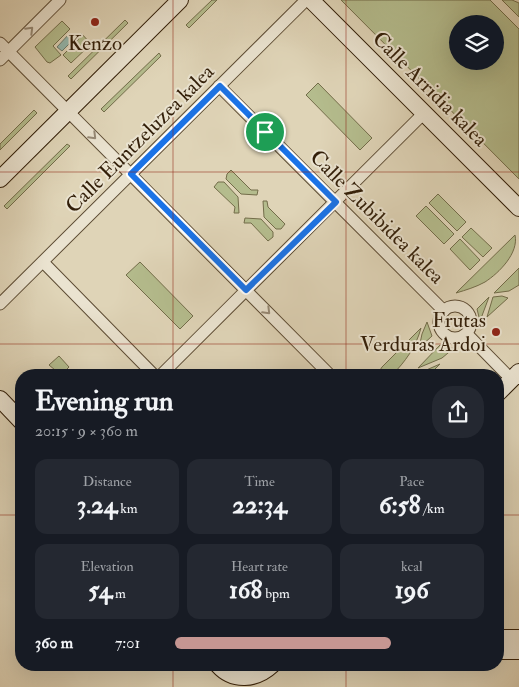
<!DOCTYPE html>
<html lang="en">
<head>
<meta charset="utf-8">
<style>
	body { margin:0; font-family:"IM FELL Double Pica",serif; background:#242831; color:#f1f3f6; height:100vh; display:flex; flex-direction:column; font-size:19px; white-space:nowrap }
	* { box-sizing:border-box; margin:0 }
	p { font-size:16px; color:#9ea1a6 }
	.icon { flex:none; width:28px; height:28px; fill:none; stroke:currentColor; stroke-width:2; stroke-linecap:round; stroke-linejoin:round }
	.map { position:relative; flex:1; overflow:hidden }
	.details { position:absolute; left:15px; top:369px; width:489px; height:302px; display:flex; flex-direction:column; background:#171b24; border-radius:20px; box-shadow:0 5px 20px #0002 }
	.details>* { flex:none }
	.fabs { position:absolute; left:449px; top:15px; display:grid; gap:10px }
	.fabs a { display:grid; place-items:center; width:55px; height:55px; border-radius:50%; background:#171b24; box-shadow:0 5px 20px #0002; font-size:25px }
	.pin { position:absolute; display:grid; place-items:center; width:42px; height:42px; color:#fff; margin:-21px; border:2px solid #fff; border-radius:50%; box-shadow:0 1px 5px #0007 }
	.round { display:grid; place-items:center; flex:none; width:52px; height:52px; border-radius:20px; background:#242831 }
	.summary { display:flex; align-items:center; justify-content:space-between; height:85px; padding:0 20px }
	h1 { font-size:28px; font-weight:800; line-height:38px }
	.metrics { display:grid; grid-template-columns:repeat(3,1fr); gap:8px; height:85px; padding:5px 20px }
	.metrics div { display:grid; align-content:center; border-radius:12px; background:#242831; text-align:center }
	.metrics b { font-size:25px; font-weight:800 }
	.metrics small { font-size:14px; font-weight:400 }
	.metrics p { font-size:14px }
	ul { padding:0 20px; list-style:none; font-size:16px }
	li { display:grid; grid-template-columns:80px 60px 1fr; align-items:center; height:38px }
	li i { height:12px; border-radius:6px; background:#c59692 }
	.map>svg:first-child { display:block }
	.green { fill:#b4bc8d; stroke:#736d4a; fill-rule:evenodd }
	.water { fill:#93b8ae; stroke:#6c7a6c }
	.lines { fill:none; stroke-linecap:round; stroke-linejoin:round }
	.street-casing { stroke:#5d4c34; stroke-width:13 }
	.secondary-casing { stroke:#321e08; stroke-width:18 }
	.street { stroke:#eae3d0; stroke-width:11 }
	.secondary { stroke:#eae3d0; stroke-width:16 }
	.oneway { stroke:#978a76 }
	.route-casing { stroke:#fff; stroke-width:10 }
	.route { stroke:#1a73e8; stroke-width:6 }
	.grid { fill:none; stroke:#8f2418; stroke-width:1; stroke-opacity:0.55 }
	.poi-dot { fill:#8f2418; stroke:#eae3d0; stroke-width:2 }
	.labels { text-anchor:middle; dominant-baseline:central; stroke-width:4; stroke-linejoin:round; paint-order:stroke }
	.poi-label { font-size:21px; fill:#321e08; stroke:#eae3d0 }
	.street-label { font-size:21px; fill:#321e08; stroke:#eae3d0 }
</style>
</head>
<body>
<div class="map">
<svg width="519" height="687" viewBox="0 0 519 687">
	<rect width="100%" height="100%" fill="#dfd4b7"/>
	<filter id="stains"><feTurbulence type="fractalNoise" baseFrequency=".004" numOctaves="4"/><feColorMatrix values="0 0 0 0 .2 0 0 0 0 .09 0 0 0 0 .02 0 0 0 .5 -.17"/></filter>
	<radialGradient id="worn" r=".72"><stop offset=".6" stop-color="#630" stop-opacity="0"/><stop offset="1" stop-color="#630" stop-opacity=".3"/></radialGradient>
	<!-- green -->
	<g class="green">
		<polygon points="212,0 217,0 189,28 186,25"/>
		<path d="M341 0H490L519 29V179ZM458 24H495V61H458Z"/>
		<polygon points="502,0 512,0 519,3 519,17"/>
		<polygon points="125,20 128,23 71,79 68,76"/>
		<polygon points="62,21 70,29 53,46 61,55 50,63 47,62 35,47"/>
		<polygon points="81,33 91,44 71,63 63,55 79,39 77,37"/>
		<polygon points="159,53 161,56 104,112 101,109"/>
		<polygon points="318,83 372,138 360,150 306,95"/>
		<polygon points="34,110 37,113 0,150 0,144"/>
		<polygon points="67,144 70,146 7,209 4,206"/>
		<polygon points="231,170 251,190 258,190 257,195 241,194 226,179 227,174"/>
		<polygon points="218,182 224,182 238,197 239,213 234,213 235,207 214,187"/>
		<polygon points="438,194 466,222 457,231 429,203"/>
		<polygon points="263,201 267,201 268,207 285,224 281,229 276,229 264,217"/>
		<polygon points="426,206 454,234 444,244 416,216"/>
		<polygon points="245,218 261,219 273,232 273,237 268,241 251,223 244,223"/>
		<polygon points="471,228 492,248 483,257 462,237"/>
		<path d="M515 235C519 253 499 273 485 282 476 287 466 290 456 293Z"/>
		<polygon points="460,239 480,260 470,270 450,249"/>
		<polygon points="140,262 193,316 180,329 126,275"/>
		<polygon points="519,268 519,285 509,291 494,293"/>
		<polygon points="502,296 508,298 487,317 493,297"/>
		<polygon points="489,297 480,321 477,309"/>
		<polygon points="427,322 432,336 419,348 422,334"/>
		<path d="M421 328C416 347 405 362 392 375H377L382 367Z"/>
		<polygon points="440,345 448,348 454,348 442,358 418,368"/>
		<polygon points="59,356 69,367 61,375 49,365"/>
		<polygon points="440,364 429,375 415,375"/>
	</g>
	<!-- water -->
	<polygon class="water" points="70,33 75,38 62,51 57,47"/>
	<g class="lines">
		<!-- street casing -->
		<g class="street-casing">
			<g id="street">
				<polyline points="0,43 330,375"/>
				<polyline points="0,60 60,0"/>
				<polyline points="219,86 444,311"/>
				<polyline points="43,262 154,375"/>
				<polyline points="0,304 306,0"/>
				<circle cx="455" cy="322" r="16"/>
				<polyline points="467,334 511,379"/>
				<polyline points="161,375 424,113"/>
			</g>
		</g>
		<!-- secondary casing -->
		<g class="secondary-casing">
			<g id="secondary">
				<polyline points="311,0 519,208"/>
				<polyline points="0,179 180,0"/>
				<polyline points="498,393 519,372"/>
				<polyline points="0,399 21,421"/>
				<polyline points="498,638 519,638"/>
				<polyline points="498,651 519,651"/>
				<path d="M218 665C233 682 256 680 272 665"/>
			</g>
		</g>
		<!-- street -->
		<use href="#street" class="street"/>
		<!-- secondary -->
		<use href="#secondary" class="secondary"/>
	</g>
	<!-- one-way arrows -->
	<defs><path id="oneway-chevron" d="M-2-3.5L2.5 0L-2 3.5" fill="none" stroke-width="1.6" stroke-linecap="round" stroke-linejoin="round" transform="scale(1.25)"/></defs>
	<g class="oneway">
		<use href="#oneway-chevron" transform="translate(30 30) rotate(-45)"/>
		<use href="#oneway-chevron" transform="translate(93 136) rotate(45)"/>
		<use href="#oneway-chevron" transform="translate(267 311) rotate(45)"/>
	</g>
	<g class="lines">
		<!-- route casing -->
		<g class="route-casing">
			<polygon id="route" points="220,86 336,202 246,290 131,174"/>
		</g>
		<!-- route -->
		<use href="#route" class="route"/>
	</g>
	<!-- grid -->
	<path class="grid" d="M173 0V375M346 0V375M0 172H519M0 344H519M0 515H21M498 515H519M173 665V687M346 665V687"/>
	<!-- markers -->
	<g class="poi-dot">
		<circle cx="95" cy="22" r="5"/>
		<circle cx="496" cy="332" r="5"/>
	</g>
	<g class="labels">
		<!-- poi labels -->
		<g class="poi-label">
			<text x="95" y="43">Kenzo</text>
			<text x="486" y="320" text-anchor="end">Frutas<tspan x="486" dy="24">Verduras Ardoi</tspan></text>
		</g>
		<!-- street labels -->
		<g class="street-label">
			<text transform="translate(430 89) rotate(45)">Calle Arridia kalea</text>
			<text transform="translate(140 139) rotate(-45)">Calle Euntzeluzea kalea</text>
			<text transform="translate(377 217) rotate(45)">Calle Zubibidea kalea</text>
		</g>
	</g>
	<rect width="100%" height="100%" filter="url(#stains)"/>
	<rect width="100%" height="100%" fill="url(#worn)"/>
</svg>
<div class="fabs">
<a><svg class="icon" aria-label="layers" viewBox="0 0 24 24"><path d="M12 4l9 5-9 5-9-5zM3 14l9 5 9-5"/></svg></a>
</div>
<div class="pin" style="left:265px;top:132px;background:#1e9e55"><svg class="icon" aria-label="arrive" viewBox="0 0 24 24"><path d="M6 21V4h12l-3 4 3 4H6"/></svg></div>
<section class="details">
<div class="summary"><div><h1>Evening run</h1><p>20:15 · 9 × 360 m</p></div><a class="round"><svg class="icon" aria-label="share" viewBox="0 0 24 24"><path d="M12 15V3M7 8l5-5 5 5M5 13v7h14v-7"/></svg></a></div>
<div class="metrics">
<div><p>Distance</p><b>3.24<small> km</small></b></div>
<div><p>Time</p><b>22:34</b></div>
<div><p>Pace</p><b>6:58<small> /km</small></b></div>
</div>
<div class="metrics">
<div><p>Elevation</p><b>54<small> m</small></b></div>
<div><p>Heart rate</p><b>168<small> bpm</small></b></div>
<div><p>kcal</p><b>196</b></div>
</div>
<ul>
<li><b>360 m</b>7:01<i style="width:70%"></i></li>
</ul>
</section>
</div>
</body>
</html>
